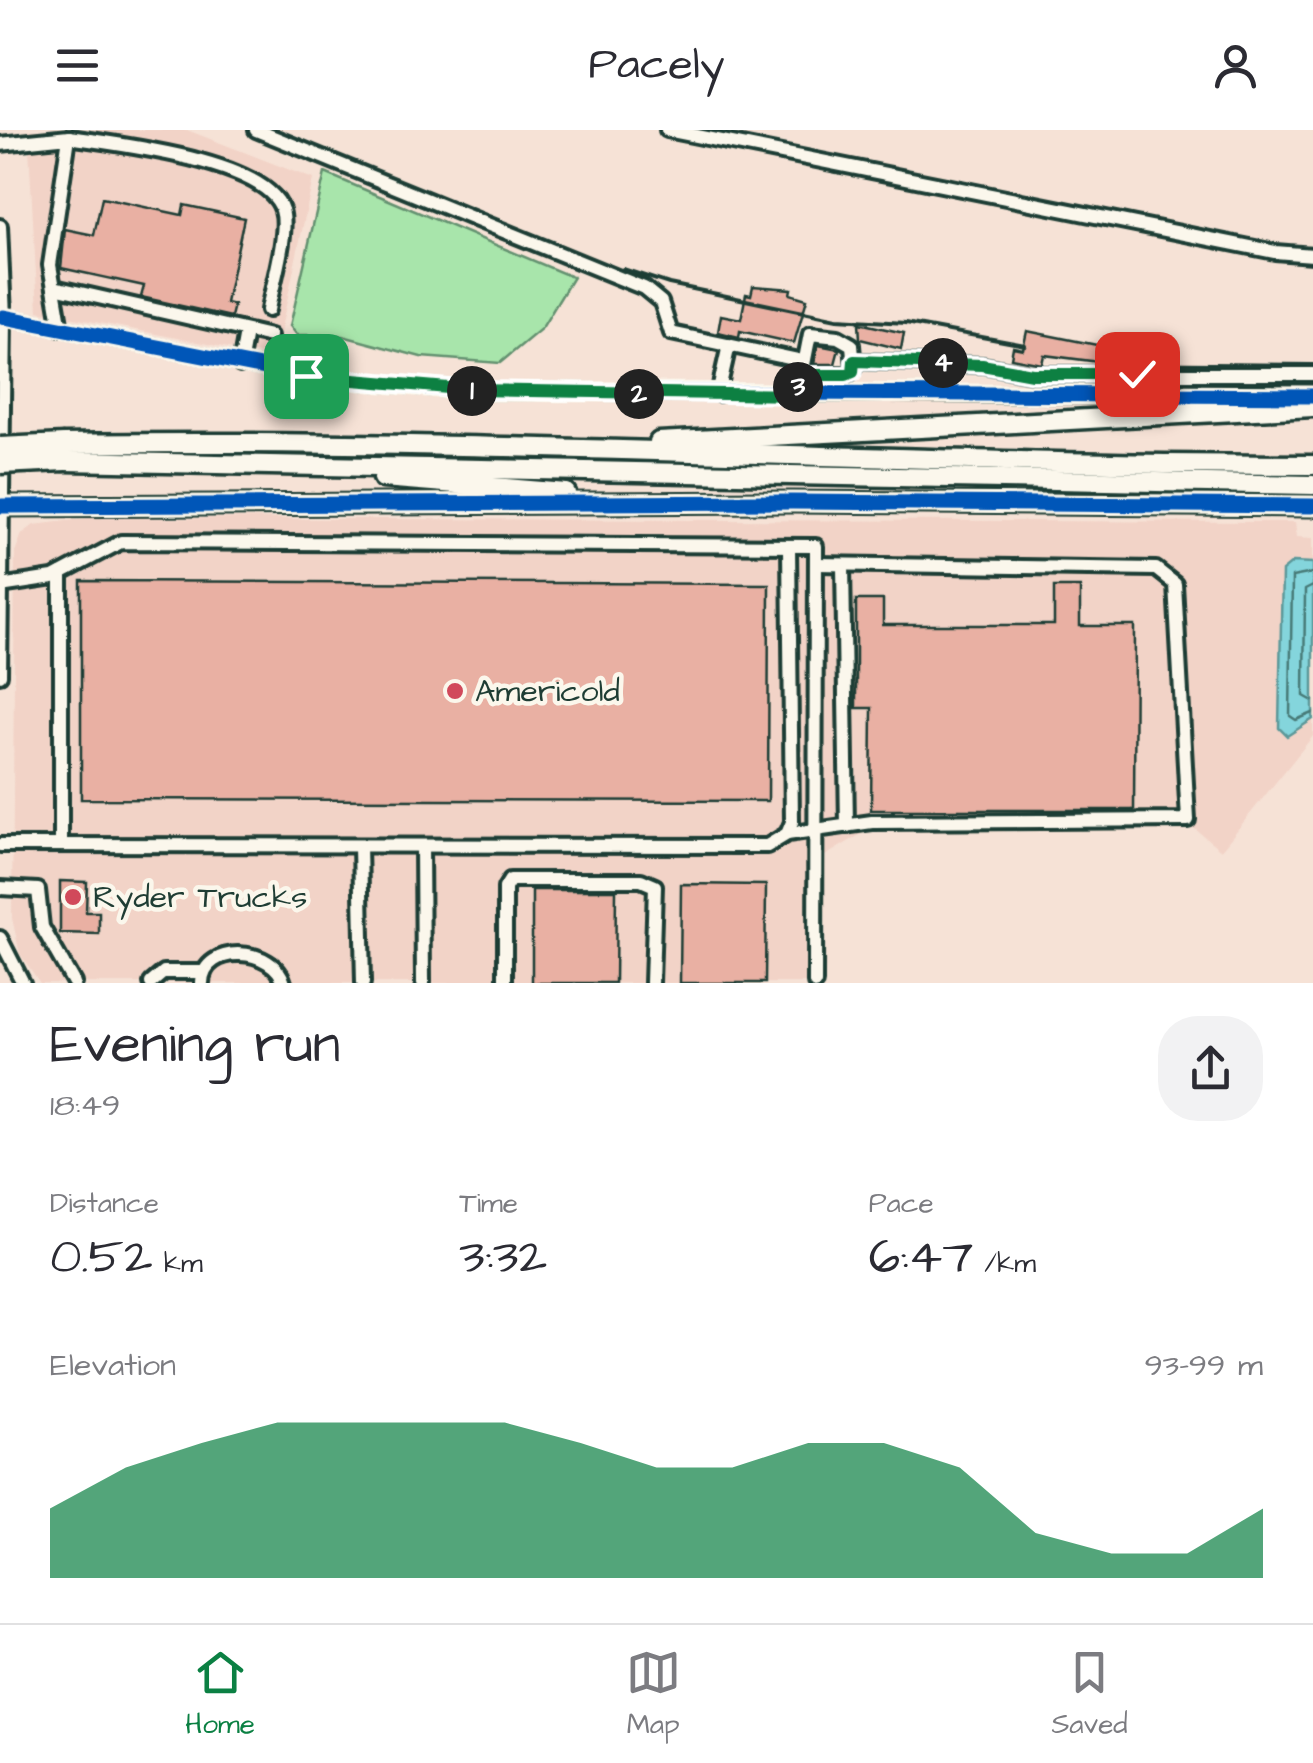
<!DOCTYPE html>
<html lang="en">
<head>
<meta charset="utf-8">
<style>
	body { margin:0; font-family:"Architects Daughter",sans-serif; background:#f2f2f3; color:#2b2b33; height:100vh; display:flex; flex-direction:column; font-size:38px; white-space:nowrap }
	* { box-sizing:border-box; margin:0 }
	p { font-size:32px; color:#7c7c81 }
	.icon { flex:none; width:55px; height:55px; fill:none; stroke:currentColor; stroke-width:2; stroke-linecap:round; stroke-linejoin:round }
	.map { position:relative; height:853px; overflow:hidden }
	.drawer { display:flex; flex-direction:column; background:#fff; flex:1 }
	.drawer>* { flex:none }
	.pin { position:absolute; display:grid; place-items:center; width:85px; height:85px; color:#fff; margin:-42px; border-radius:20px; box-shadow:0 5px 15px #0006 }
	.km { position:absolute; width:50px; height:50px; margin:-25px; border-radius:50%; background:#222; color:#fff; font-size:28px; line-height:50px; text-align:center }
	.round { display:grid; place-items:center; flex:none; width:105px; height:105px; border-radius:40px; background:#f2f2f3 }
	.summary { display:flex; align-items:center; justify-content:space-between; height:170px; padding:0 50px }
	h1 { font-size:55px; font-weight:600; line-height:75px }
	.figures { display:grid; grid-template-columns:repeat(3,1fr); gap:15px; height:170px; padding:10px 50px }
	.figures div { display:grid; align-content:center }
	.figures b { font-size:50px; font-weight:600 }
	.figures small { font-size:28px; font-weight:400 }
	.figures p { font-size:28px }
	.chart { height:280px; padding:20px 50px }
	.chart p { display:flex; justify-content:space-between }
	.chart svg { width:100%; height:180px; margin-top:10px; fill:#0b8043; opacity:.7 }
	header { display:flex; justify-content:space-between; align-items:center; height:130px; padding:0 50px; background:#fff; font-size:45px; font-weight:600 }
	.tab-bar { display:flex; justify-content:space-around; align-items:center; height:140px; border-top:2px solid #e1e1e2; background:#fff; font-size:28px; color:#7c7c81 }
	.tab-bar a { display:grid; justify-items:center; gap:5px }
	.tab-bar .selected { color:#0b8043 }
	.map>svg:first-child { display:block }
	.built { fill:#f2d3c7 }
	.green { fill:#a8e5ab; stroke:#649170; stroke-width:2.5 }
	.water { fill:#84d5dc; stroke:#5c9899; stroke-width:2.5 }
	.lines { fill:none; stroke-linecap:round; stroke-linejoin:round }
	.shore { stroke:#477a77; stroke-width:2.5 }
	.building { fill:#e9b0a3; stroke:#1f3d34; stroke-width:2.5 }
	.minor-casing { stroke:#1f3d34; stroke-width:20 }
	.highway-casing { stroke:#1f3d34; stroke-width:25 }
	.minor { stroke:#fbf7ec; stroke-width:12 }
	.highway { stroke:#fbf7ec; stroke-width:18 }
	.rail { stroke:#1f3d34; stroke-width:4 }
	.highway-bridge-casing { stroke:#1f3d34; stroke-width:25; stroke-linecap:butt }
	.highway-bridge { stroke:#fbf7ec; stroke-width:18 }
	.cycleway-casing { stroke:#fbf7ec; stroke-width:21 }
	.cycleway { stroke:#0057b8; stroke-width:15 }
	.route-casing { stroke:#fff; stroke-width:20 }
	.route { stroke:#0b8043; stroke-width:12 }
	.poi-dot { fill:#d1495b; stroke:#fbf7ec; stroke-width:4 }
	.labels { text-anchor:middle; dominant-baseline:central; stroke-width:9; stroke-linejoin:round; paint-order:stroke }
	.poi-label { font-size:32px; fill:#1f3d34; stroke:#fbf7ec; text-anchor:start }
</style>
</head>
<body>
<header><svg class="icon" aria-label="menu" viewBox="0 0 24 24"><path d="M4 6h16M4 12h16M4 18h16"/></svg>Pacely<svg class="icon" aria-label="person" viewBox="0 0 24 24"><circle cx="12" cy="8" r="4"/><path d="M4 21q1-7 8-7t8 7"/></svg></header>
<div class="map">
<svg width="1313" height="853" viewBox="0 0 1313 853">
	<rect width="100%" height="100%" fill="#f6e2d6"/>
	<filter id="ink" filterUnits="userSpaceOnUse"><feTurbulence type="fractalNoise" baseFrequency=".01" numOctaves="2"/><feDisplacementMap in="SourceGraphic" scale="20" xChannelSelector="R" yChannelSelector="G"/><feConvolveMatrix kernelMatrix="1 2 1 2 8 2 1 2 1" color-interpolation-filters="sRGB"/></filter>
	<g filter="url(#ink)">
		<!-- built -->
		<g class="built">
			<polygon points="28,0 187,0 313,49 275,227 38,181"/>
			<polygon points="90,388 1295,392 1297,407 1313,408 1313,606 1221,720 1195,699 873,697 805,738 806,853 40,853 20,824 12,788 15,422 22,404 34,395"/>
		</g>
		<!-- green -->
		<polygon class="green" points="325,43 572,147 573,147 542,198 500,233 421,227 339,205 297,205 290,196"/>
		<!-- water -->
		<polygon class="water" points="1293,432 1313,433 1313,589 1287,606 1279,598 1282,441"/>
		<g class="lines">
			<!-- shore -->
			<g class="shore">
				<polyline points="1313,443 1292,447 1290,586 1296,590 1313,583"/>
				<polyline points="1313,456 1305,460 1304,566 1313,571"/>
			</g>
		</g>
		<!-- building -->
		<g class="building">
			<polygon points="102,68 182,85 184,75 244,88 226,173 234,175 231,187 141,167 144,156 61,138 65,99 94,105"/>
			<polygon points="753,156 791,159 790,164 807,169 794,213 740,201 739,207 718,202 721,185 741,189 746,164 751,165"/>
			<polygon points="859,193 904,203 901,219 860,209"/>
			<polygon points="1027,201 1117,219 1115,234 1044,225 1042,234 1011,228 1013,217 1023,219"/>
			<polygon points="818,215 839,219 835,234 814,234"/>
			<polygon points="81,451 769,454 768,671 81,669"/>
			<polygon points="1054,457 1080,457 1080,496 1135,496 1134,680 871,680 872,578 856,578 856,470 883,470 883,495 1054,495"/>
			<polygon points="60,751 87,752 86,782 99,782 99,804 60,803"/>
			<polygon points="681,754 766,755 765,853 680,853"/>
			<polygon points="532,760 616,760 615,853 532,853"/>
		</g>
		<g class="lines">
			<!-- minor casing -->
			<g class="minor-casing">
				<g id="minor">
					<polyline points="256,0 644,158 661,172 671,203 803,231"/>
					<polyline points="667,0 1275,122 1313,125"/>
					<path d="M69 7C114 14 267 30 282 80 289 101 272 157 268 180"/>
					<polyline points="0,14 69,7 50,135 61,199"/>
					<polyline points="0,96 4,187 0,545"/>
					<polyline points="54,157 270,206"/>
					<polyline points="4,187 306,246 471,261 1170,266 1170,244"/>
					<polyline points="854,231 983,235 1032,244 1313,244"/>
					<polyline points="240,235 246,202"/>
					<polyline points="718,264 729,215"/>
					<polyline points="798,265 810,204 838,207 852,215 854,238 849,244 799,245"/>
					<polyline points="843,435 847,696"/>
					<polyline points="61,444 61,715"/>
					<polyline points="0,456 53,448 121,412 816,416 815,853"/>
					<polyline points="787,704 872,692 1188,690 1175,454 1156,439 816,434"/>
					<polyline points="0,715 767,716 787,704 792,692 789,417"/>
					<polyline points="360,716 363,853"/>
					<polyline points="422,716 423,853"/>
					<polyline points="0,758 38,760 42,797 74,853"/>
					<polyline points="0,808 23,853"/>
					<polyline points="151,853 164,842 202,842"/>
					<path d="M202 853C203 812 275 817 284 853"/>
					<polyline points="505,853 505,758 510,750 641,750 655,756 652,853"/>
				</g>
			</g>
			<!-- highway casing -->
			<g class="highway-casing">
				<g id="highway">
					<polyline points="1170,266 1313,266"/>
					<polyline points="659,312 1313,277"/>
					<path d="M64 314C480 307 896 335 1313 335"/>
					<polyline points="65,331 1313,355"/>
					<polyline points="383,348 566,363"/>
					<polyline points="2,376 792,372 1313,376"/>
				</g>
			</g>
			<!-- minor -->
			<use href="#minor" class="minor"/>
			<!-- highway -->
			<use href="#highway" class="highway"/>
			<!-- rail -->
			<g class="rail">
				<polyline points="623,139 669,154 837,189 906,193 1025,215"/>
				<polyline points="1115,233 1313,235"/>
			</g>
			<!-- highway-bridge casing -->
			<g class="highway-bridge-casing">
				<g id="highway-bridge">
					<polyline points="0,317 64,314"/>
					<polyline points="0,334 65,331"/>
				</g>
			</g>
			<!-- highway-bridge -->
			<use href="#highway-bridge" class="highway-bridge"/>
			<!-- cycleway casing -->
			<g class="cycleway-casing">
				<g id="cycleway">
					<polyline points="4,187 306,246 471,261 1313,266"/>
					<polyline points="2,376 792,372 1313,376"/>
				</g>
			</g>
			<!-- cycleway -->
			<use href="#cycleway" class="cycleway"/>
		</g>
	</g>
	<g class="lines" filter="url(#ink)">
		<!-- route casing -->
		<g class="route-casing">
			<polyline id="route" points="306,246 472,260 798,265 800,245 846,245 853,242 854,231 982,235 1032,244 1137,244"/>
		</g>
		<!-- route -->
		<use href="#route" class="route"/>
	</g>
	<!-- markers -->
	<g class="poi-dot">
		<circle cx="455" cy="561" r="10"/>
		<circle cx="73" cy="767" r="10"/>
	</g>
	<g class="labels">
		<!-- poi labels -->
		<g class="poi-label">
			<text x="475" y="561">Americold</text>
			<text x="93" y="767">Ryder Trucks</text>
		</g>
	</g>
</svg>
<div class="pin" style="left:306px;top:246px;background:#1e9e55"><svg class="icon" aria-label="arrive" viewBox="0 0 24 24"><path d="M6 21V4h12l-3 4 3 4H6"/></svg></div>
<div class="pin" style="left:1137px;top:244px;background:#d93025"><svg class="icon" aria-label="check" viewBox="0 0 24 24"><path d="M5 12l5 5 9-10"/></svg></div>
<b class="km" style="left:472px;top:261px">1</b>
<b class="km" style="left:639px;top:264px">2</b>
<b class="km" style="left:798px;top:257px">3</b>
<b class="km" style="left:943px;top:233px">4</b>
</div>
<section class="drawer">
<div class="summary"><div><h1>Evening run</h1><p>18:49</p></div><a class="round"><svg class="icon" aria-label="share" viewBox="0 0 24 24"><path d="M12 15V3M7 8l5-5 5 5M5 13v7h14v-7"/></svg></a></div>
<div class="figures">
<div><p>Distance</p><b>0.52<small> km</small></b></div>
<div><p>Time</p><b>3:32</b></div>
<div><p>Pace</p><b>6:47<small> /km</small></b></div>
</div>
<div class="chart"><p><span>Elevation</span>93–99 m</p>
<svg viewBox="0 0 160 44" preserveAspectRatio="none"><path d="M0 44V27L10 17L20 11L30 6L40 6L50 6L60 6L70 11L80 17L90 17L100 11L110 11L120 17L130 33L140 38L150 38L160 27V44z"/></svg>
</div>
</section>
<nav class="tab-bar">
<a class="selected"><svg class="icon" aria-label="home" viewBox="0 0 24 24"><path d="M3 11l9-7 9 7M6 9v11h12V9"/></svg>Home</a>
<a><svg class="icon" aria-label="map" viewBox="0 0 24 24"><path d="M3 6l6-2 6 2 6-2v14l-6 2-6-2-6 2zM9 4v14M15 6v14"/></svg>Map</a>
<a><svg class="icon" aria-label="saved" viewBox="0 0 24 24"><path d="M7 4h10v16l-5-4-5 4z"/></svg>Saved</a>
</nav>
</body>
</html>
